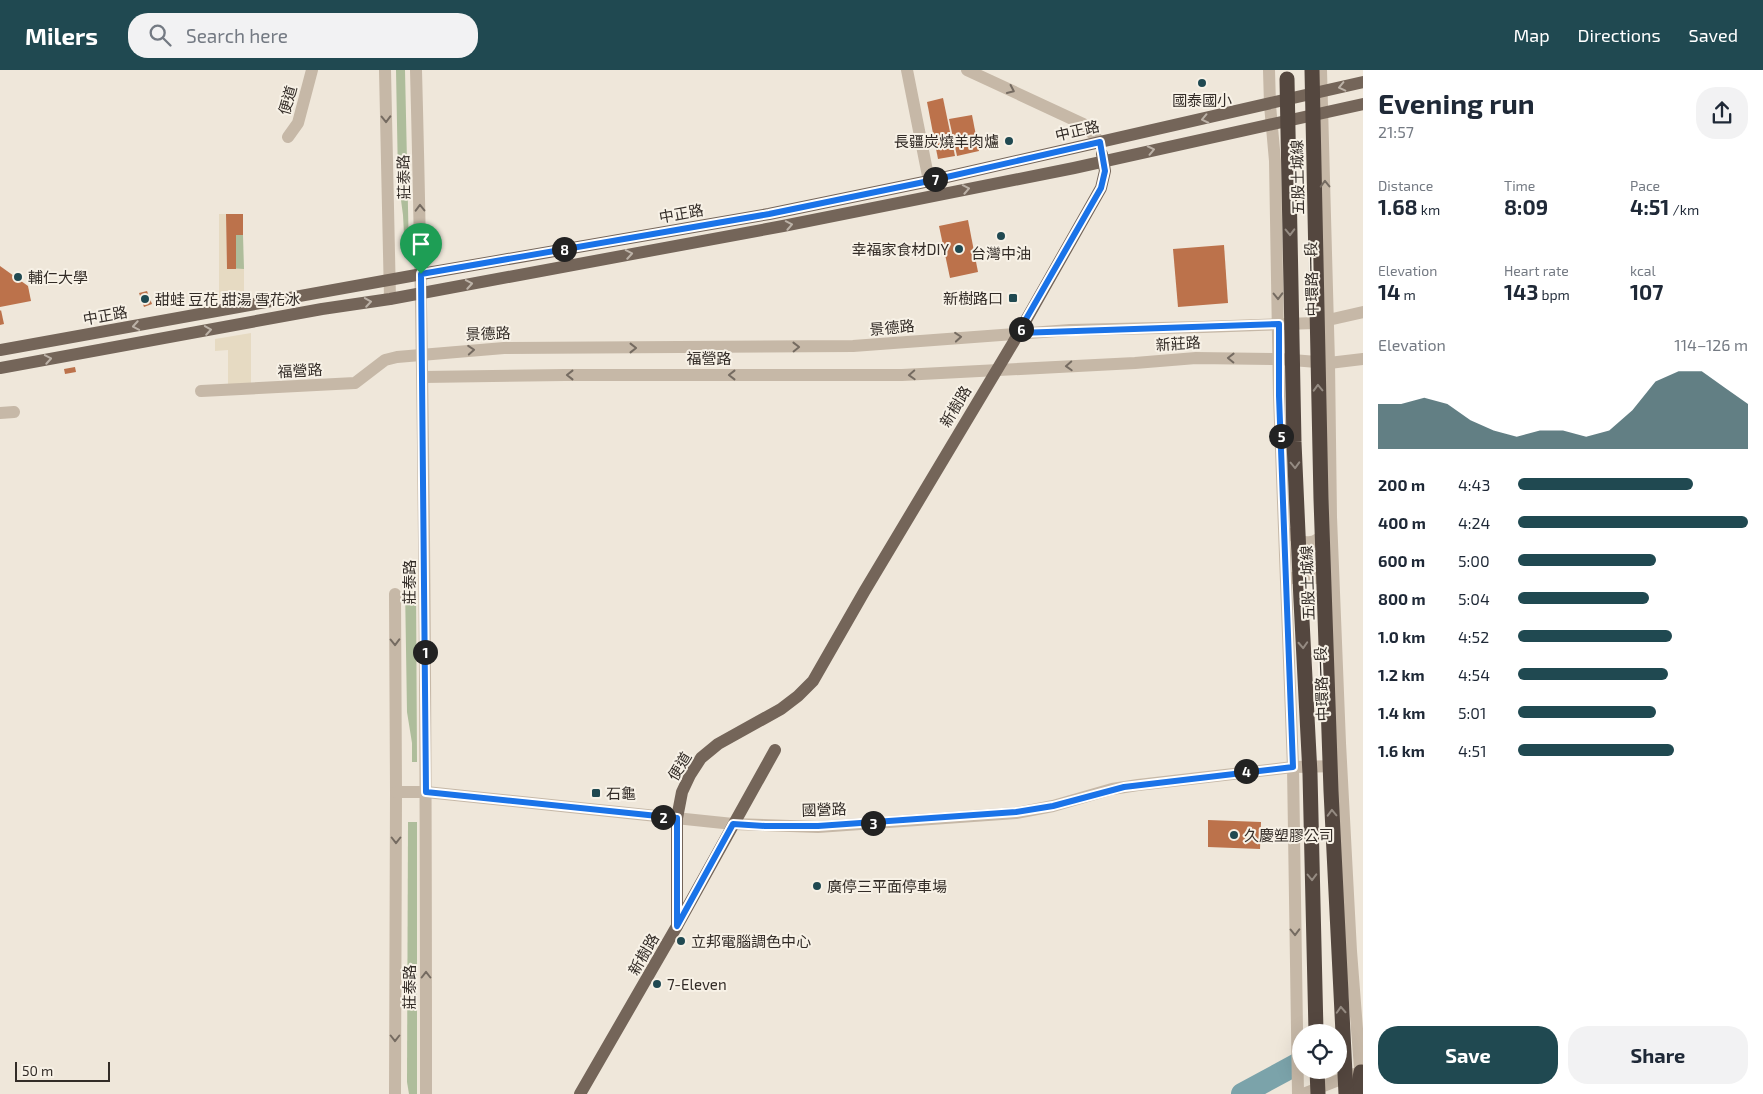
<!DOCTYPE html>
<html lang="en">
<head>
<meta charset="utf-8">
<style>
	body { margin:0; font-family:"Exo 2","Noto Sans TC",sans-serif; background:#f2f2f3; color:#1f2937; height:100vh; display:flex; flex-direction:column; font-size:19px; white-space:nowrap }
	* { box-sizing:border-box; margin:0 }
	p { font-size:16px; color:#747a83 }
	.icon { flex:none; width:28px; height:28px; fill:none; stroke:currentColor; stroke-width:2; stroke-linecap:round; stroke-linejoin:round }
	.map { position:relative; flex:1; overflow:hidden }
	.side { display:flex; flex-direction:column; background:#fff; width:400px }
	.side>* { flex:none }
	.controls { position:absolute; left:1292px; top:954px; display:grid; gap:10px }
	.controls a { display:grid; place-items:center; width:55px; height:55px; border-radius:50%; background:#fff; box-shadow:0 5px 20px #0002; font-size:25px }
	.scale { position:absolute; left:15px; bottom:12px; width:95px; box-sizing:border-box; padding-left:5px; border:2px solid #332c27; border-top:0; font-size:14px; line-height:18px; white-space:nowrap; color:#332c27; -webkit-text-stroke:4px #f7f1e6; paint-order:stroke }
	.pin { position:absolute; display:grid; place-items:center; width:42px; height:42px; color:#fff; margin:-51px -21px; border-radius:50% 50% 50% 0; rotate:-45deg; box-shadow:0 0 5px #0007 }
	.pin .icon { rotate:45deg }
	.km { position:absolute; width:25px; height:25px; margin:-12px; border-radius:50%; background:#222; color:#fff; font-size:14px; line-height:25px; text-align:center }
	.round { display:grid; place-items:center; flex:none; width:52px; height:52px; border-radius:20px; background:#f2f2f3 }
	.head { display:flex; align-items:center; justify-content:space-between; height:85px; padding:0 15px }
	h1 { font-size:28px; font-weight:700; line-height:38px }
	.stats { display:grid; grid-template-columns:repeat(3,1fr); gap:8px; height:85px; padding:5px 15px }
	.stats div { display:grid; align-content:center }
	.stats b { font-size:21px; font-weight:700 }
	.stats small { font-size:14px; font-weight:400 }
	.stats p { font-size:14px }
	.chart { height:140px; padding:10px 15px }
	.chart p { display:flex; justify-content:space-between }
	.chart svg { width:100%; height:90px; margin-top:5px; fill:#204951; opacity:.7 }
	.action { display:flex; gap:10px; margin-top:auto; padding:10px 15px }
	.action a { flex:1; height:58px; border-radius:20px; background:#204951; color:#fff; font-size:20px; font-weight:700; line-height:58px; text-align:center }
	.action a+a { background:#f2f2f3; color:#1f2937 }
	ul { padding:0 15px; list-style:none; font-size:16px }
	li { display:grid; grid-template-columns:80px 60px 1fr; align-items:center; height:38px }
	li i { height:12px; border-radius:6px; background:#204951 }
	header { display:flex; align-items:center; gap:30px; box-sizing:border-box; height:70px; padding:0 25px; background:#204951; color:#fff }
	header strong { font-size:24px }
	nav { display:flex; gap:28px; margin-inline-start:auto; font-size:18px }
	.search { width:350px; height:45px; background:#f2f2f3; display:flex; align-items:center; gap:12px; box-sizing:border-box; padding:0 18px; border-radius:20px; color:#747a83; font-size:19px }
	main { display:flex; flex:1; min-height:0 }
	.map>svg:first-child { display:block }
	.green { fill:#aebd9b }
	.plaza { fill:#e6dac2 }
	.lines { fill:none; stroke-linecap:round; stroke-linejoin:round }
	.river { stroke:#7ba3aa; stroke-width:22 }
	.building { fill:#bc724b }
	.minor { stroke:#c6b8a7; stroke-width:12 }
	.major { stroke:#746559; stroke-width:12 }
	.highway { stroke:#54473f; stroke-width:15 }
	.highway-bridge { stroke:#54473f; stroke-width:15 }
	.oneway { stroke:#bcb2a7 }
	.oneway2 { stroke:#756b61 }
	.oneway3 { stroke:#958b82 }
	.route-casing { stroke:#fff; stroke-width:10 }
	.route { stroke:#1a73e8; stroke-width:6 }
	.poi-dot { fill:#204951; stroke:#f7f1e6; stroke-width:2 }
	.labels { text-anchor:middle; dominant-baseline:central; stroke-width:4; stroke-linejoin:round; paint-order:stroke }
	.street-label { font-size:15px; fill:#332c27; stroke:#f7f1e6 }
	.poi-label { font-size:15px; fill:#332c27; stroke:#f7f1e6; text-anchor:start }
</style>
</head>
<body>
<header>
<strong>Milers</strong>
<div class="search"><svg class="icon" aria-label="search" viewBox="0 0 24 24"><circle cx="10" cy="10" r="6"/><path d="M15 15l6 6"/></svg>Search here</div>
<nav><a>Map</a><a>Directions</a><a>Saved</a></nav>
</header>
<main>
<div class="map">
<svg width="1363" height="1024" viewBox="0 0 1363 1024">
	<rect width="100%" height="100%" fill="#efe7da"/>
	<!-- green -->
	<g class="green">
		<polygon points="396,0 405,0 409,184 405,184 403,145 398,108"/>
		<polygon points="236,165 243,165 244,199 236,199"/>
		<polygon points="405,516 416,516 417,692 412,692 412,673 407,642"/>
		<polygon points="408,752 417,752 417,1024 409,1024 407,1012"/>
	</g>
	<!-- plaza -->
	<g class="plaza">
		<polygon points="219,144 226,144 227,198 244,199 244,224 219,228"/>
		<polygon points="251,263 251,319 228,320 228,280 215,281 215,269"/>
	</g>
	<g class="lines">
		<!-- river -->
		<polyline class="river" points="1242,1024 1301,992"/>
	</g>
	<!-- building -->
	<g class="building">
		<polygon points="943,28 955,86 938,89 927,32"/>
		<polygon points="972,45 979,81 957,86 949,49"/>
		<polygon points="226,144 243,144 243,165 236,165 236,199 227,199"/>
		<polygon points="968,150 978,202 950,208 939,156"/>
		<polygon points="1224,175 1228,233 1178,237 1173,179"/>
		<polygon points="0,196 28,216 31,231 0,237"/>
		<polygon points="147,221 152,234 144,237 139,223"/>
		<polygon points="1,240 4,254 0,255 0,241"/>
		<polygon points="75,297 76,302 65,304 64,299"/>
		<polygon points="1208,750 1261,752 1260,779 1208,777"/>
	</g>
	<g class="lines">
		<!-- minor -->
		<g class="minor">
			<polyline points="385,0 390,229"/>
			<path d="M416 0C425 341 426 683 426 1024"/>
			<polyline points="907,0 929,111"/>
			<polyline points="967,0 1083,54 1100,72"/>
			<polyline points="1269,0 1270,35 1275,91 1279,326 1293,697 1298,1024"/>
			<polyline points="1321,0 1329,293 1331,447 1340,673 1351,881 1361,1011"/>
			<polyline points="288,67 298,53 312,0"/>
			<polyline points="423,307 565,305 902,305 1135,293 1196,288 1280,289 1329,293 1363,289"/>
			<polyline points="201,321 355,313 385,290 397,287 504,278 853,276 1070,260 1203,257 1315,253 1363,242"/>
			<polyline points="0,343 14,342"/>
			<path d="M1292 464C1298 471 1309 476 1318 469 1321 467 1324 462 1326 460"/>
			<polyline points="1291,508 1333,508"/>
			<polyline points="395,524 396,722 395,1024"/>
			<polyline points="396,722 426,722 733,754 818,757 1016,743 1053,736 1112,719 1138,715 1293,697 1340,696"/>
			<polyline points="1303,1024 1354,1004"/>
		</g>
		<!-- major -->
		<g class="major">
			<polyline points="0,280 433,202 769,144 929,111 1363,12"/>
			<polyline points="0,298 322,239 390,229 783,156 1074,98 1363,34"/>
			<polyline points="677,856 677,748 682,722 690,705 701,688 718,674 781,639 798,626 813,611 864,522 1013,273 1101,118 1105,101 1102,84"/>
			<polyline points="580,1024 677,856 775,680"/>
		</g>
		<!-- highway -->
		<polyline class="highway" points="1357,1024 1361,1002"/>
		<!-- highway-bridge -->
		<g class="highway-bridge">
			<polyline points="1312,0 1321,429 1331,721 1346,1024"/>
			<polyline points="1287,9 1294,372 1301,531 1310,704 1316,962"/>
			<polyline points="1317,1000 1318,1024"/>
		</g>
	</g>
	<!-- one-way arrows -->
	<defs><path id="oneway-chevron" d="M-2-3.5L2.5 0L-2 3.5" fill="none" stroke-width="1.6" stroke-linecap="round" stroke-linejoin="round" transform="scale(1.25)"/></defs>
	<g class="oneway">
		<use href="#oneway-chevron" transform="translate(1342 17) rotate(167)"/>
		<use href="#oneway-chevron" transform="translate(1205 49) rotate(168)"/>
		<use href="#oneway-chevron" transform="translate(1151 80) rotate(-12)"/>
		<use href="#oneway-chevron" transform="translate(966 119) rotate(-11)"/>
		<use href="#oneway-chevron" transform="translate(789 155) rotate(-11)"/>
		<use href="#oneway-chevron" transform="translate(629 184) rotate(-10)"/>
		<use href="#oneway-chevron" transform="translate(469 214) rotate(-10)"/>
		<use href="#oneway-chevron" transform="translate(368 232) rotate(-9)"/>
		<use href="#oneway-chevron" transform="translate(136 256) rotate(170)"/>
		<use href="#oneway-chevron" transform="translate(208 260) rotate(-9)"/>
		<use href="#oneway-chevron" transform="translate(48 289) rotate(-10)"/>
	</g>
	<g class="oneway2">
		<use href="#oneway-chevron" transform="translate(1011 20) rotate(25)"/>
		<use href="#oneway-chevron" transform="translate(386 49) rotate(89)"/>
		<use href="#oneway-chevron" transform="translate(1325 114) rotate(-91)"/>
		<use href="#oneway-chevron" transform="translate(420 138) rotate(-91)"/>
		<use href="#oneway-chevron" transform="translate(1278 226) rotate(89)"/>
		<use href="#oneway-chevron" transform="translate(958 267) rotate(-5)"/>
		<use href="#oneway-chevron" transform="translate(796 277) rotate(-1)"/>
		<use href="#oneway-chevron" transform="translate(633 278)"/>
		<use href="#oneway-chevron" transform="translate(471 280) rotate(-4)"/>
		<use href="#oneway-chevron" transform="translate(1231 288) rotate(-179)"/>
		<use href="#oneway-chevron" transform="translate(1069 296) rotate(177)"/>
		<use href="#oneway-chevron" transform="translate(570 305) rotate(180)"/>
		<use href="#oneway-chevron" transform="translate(732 305) rotate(180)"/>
		<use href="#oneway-chevron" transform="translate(912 305) rotate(177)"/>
		<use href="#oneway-chevron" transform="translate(395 572) rotate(89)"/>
		<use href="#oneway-chevron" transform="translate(396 770) rotate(90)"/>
		<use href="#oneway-chevron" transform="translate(1295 862) rotate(89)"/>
		<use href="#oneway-chevron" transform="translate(426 905) rotate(-90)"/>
		<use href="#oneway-chevron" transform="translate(395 968) rotate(90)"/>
	</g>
	<g class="oneway3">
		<use href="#oneway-chevron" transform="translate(1290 162) rotate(89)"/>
		<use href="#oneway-chevron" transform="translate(1318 318) rotate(-92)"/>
		<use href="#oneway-chevron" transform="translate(1295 395) rotate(88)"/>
		<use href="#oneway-chevron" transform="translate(1303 575) rotate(87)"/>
		<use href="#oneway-chevron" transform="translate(1332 743) rotate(-92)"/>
		<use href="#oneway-chevron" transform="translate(1312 807) rotate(89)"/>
		<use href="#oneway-chevron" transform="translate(1341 940) rotate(-93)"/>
	</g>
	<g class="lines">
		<!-- route casing -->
		<g class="route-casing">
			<polygon id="route" points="1100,72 1105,101 1101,118 1018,263 1279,254 1279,326 1293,697 1124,717 1053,736 1016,742 818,756 765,756 733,754 677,856 677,748 426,722 421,204 769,144 929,111"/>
		</g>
		<!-- route -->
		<use href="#route" class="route"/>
	</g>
	<!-- markers -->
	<g class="poi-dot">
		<circle cx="1202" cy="13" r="5"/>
		<circle cx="1009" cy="71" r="5"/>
		<circle cx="1001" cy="166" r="5"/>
		<circle cx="959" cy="179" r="5"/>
		<circle cx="18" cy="207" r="5"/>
		<rect x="1008" y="223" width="10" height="10" rx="2.5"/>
		<circle cx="145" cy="229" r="5"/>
		<rect x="591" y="718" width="10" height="10" rx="2.5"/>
		<circle cx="1234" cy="765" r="5"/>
		<circle cx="817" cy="816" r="5"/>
		<circle cx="681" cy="871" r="5"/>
		<circle cx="657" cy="914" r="5"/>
	</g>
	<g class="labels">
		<!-- street labels -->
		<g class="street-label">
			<text transform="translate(287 30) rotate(-74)">便道</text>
			<text transform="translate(1077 60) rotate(-13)">中正路</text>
			<text transform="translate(403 107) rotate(-91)">莊泰路</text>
			<text transform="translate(1297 107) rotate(-91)">五股土城線</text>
			<text transform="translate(681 143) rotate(-10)">中正路</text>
			<text transform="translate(1311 209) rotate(-91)">中環路一段</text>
			<text transform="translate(105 245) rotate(-10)">中正路</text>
			<text transform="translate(892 257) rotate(-5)">景德路</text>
			<text transform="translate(488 263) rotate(-2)">景德路</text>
			<text transform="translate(1178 273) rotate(-4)">新莊路</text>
			<text x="709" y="288">福營路</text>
			<text transform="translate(300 300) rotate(-3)">福營路</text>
			<text transform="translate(955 336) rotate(-59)">新樹路</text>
			<text transform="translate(409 512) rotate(-90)">莊泰路</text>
			<text transform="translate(1307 513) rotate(-92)">五股土城線</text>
			<text transform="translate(1321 614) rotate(-92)">中環路一段</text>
			<text transform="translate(679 696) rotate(-59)">便道</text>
			<text transform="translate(824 739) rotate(-2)">國營路</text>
			<text transform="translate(643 884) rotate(-60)">新樹路</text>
			<text transform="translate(409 917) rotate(-90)">莊泰路</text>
		</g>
		<!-- poi labels -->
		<g class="poi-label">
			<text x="1202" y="30" text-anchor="middle">國泰國小</text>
			<text x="999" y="71" text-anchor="end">長疆炭燒羊肉爐</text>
			<text x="949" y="179" text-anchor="end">幸福家食材DIY</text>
			<text x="1001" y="183" text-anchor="middle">台灣中油</text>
			<text x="28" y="207">輔仁大學</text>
			<text x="1003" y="228" text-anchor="end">新樹路口</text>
			<text x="155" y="229">甜蛙 豆花 甜湯 雪花冰</text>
			<text x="606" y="723">石龜</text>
			<text x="1244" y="765">久慶塑膠公司</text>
			<text x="827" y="816">廣停三平面停車場</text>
			<text x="691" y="871">立邦電腦調色中心</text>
			<text x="667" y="914">7-Eleven</text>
		</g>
	</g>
</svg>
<div class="controls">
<a><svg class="icon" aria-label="locate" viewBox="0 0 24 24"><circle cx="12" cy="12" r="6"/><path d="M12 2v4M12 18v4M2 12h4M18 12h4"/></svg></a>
</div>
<div class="scale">50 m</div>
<div class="pin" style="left:421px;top:204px;background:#1e9e55"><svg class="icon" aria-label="arrive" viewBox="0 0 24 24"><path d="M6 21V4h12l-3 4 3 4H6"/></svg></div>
<b class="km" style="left:425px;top:582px">1</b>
<b class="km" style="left:663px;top:747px">2</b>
<b class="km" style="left:873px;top:753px">3</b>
<b class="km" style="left:1246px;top:701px">4</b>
<b class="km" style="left:1281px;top:366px">5</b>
<b class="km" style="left:1021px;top:259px">6</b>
<b class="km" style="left:935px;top:109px">7</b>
<b class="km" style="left:564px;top:179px">8</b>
</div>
<section class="side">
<div class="head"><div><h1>Evening run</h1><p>21:57</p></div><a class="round"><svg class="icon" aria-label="share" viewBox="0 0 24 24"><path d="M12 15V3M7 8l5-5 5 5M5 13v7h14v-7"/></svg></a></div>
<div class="stats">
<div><p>Distance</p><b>1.68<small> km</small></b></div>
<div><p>Time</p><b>8:09</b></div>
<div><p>Pace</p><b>4:51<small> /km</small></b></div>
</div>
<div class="stats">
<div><p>Elevation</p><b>14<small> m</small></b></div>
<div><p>Heart rate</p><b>143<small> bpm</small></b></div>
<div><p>kcal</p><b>107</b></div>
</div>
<div class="chart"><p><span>Elevation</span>114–126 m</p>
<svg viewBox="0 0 160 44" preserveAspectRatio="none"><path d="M0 44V22L10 22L20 19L30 22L40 30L50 35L60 38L70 35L80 35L90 38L100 35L110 25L120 11L130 6L140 6L150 14L160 22V44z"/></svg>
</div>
<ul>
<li><b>200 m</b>4:43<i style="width:76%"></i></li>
<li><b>400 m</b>4:24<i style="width:100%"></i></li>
<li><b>600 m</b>5:00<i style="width:60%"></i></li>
<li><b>800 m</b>5:04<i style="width:57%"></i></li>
<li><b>1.0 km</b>4:52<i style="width:67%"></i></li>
<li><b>1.2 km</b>4:54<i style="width:65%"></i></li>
<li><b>1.4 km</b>5:01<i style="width:60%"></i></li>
<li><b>1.6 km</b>4:51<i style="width:68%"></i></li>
</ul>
<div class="action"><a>Save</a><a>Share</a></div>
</section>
</main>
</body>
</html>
